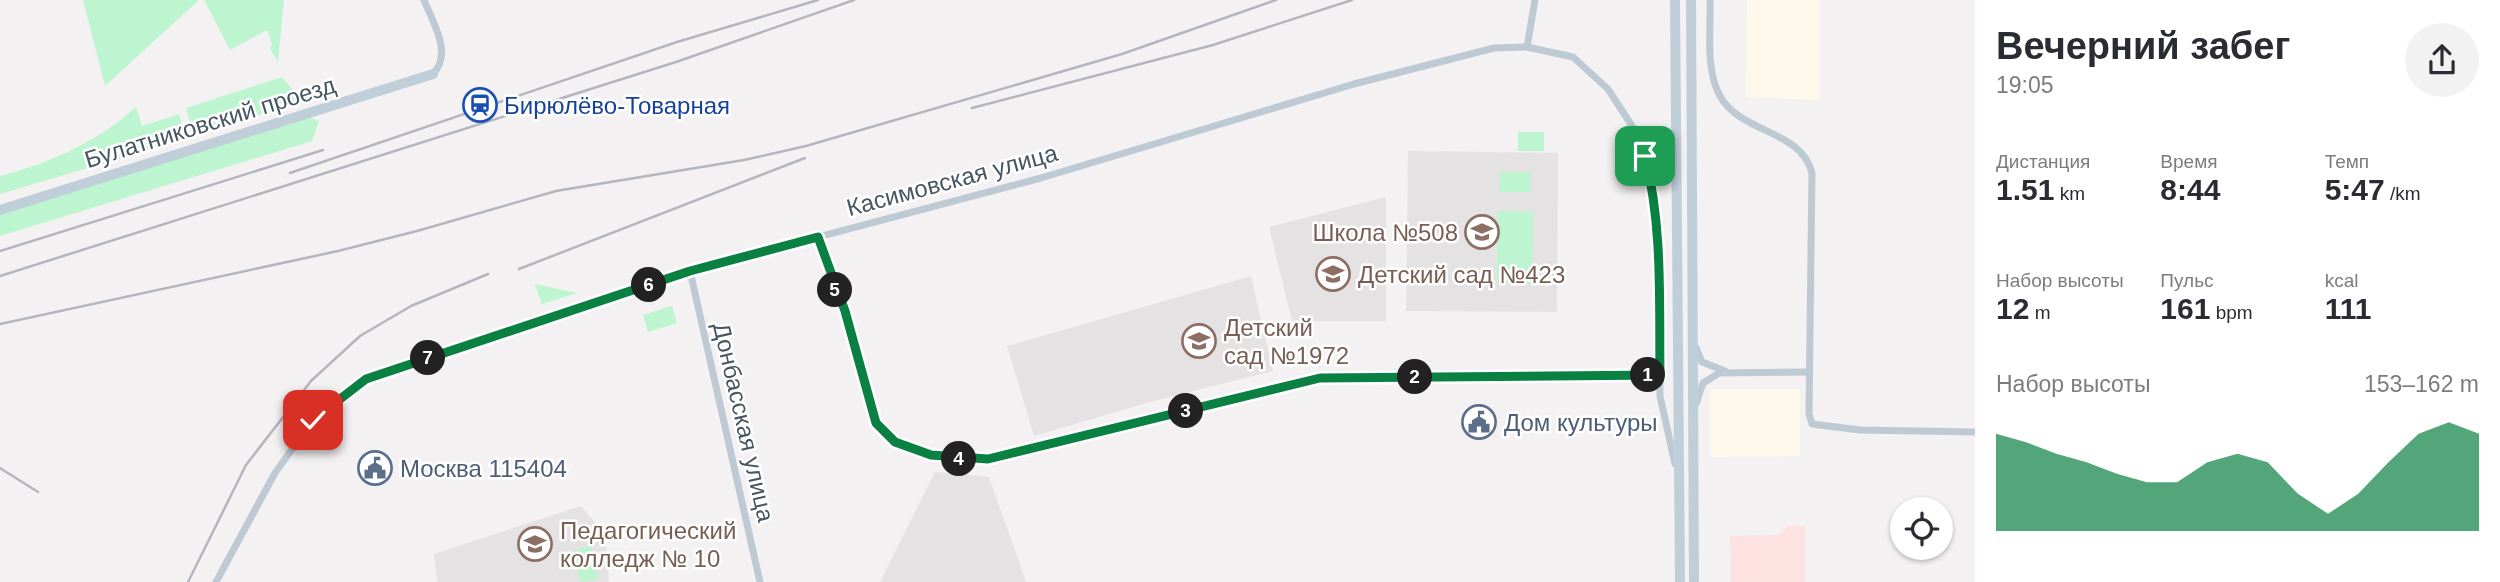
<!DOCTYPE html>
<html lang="ru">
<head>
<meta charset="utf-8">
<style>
	body { margin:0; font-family:Helvetica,sans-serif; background:#f2f2f3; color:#2b2b33; height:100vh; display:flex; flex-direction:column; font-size:26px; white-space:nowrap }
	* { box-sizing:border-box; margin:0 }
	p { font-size:23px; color:#7c7c81 }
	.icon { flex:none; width:38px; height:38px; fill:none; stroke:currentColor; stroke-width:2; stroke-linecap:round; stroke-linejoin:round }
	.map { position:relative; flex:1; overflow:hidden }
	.sheet { display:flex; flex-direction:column; background:#fff; width:525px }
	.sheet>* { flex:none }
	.buttons { position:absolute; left:1890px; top:497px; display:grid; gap:14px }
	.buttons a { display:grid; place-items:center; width:63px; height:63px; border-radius:50%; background:#fff; box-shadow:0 2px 5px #0004; font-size:35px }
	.pin { position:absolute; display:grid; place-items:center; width:60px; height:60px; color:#fff; margin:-30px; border-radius:14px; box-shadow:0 4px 10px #0006 }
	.km { position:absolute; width:35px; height:35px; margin:-18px; border-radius:50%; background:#222; color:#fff; font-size:19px; line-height:35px; text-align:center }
	.round { display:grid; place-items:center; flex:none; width:74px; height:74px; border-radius:37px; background:#f2f2f3 }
	.headline { display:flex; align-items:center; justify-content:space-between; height:119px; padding:0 21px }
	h1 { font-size:38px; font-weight:800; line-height:52px }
	.stats { display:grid; grid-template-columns:repeat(3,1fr); gap:10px; height:119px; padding:7px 21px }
	.stats div { display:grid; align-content:center }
	.stats b { font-size:30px; font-weight:800 }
	.stats small { font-size:19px; font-weight:400 }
	.stats p { font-size:19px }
	.chart { height:196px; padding:14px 21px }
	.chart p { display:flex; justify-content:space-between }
	.chart svg { width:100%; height:126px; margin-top:7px; fill:#0b8043; opacity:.7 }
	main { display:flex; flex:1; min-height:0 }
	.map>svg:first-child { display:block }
	.commercial { fill:#fef8eb }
	.education { fill:#e5e2e4 }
	.medical { fill:#fee2e1 }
	.green { fill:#bcf5cf }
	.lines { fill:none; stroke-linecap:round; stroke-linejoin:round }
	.street { stroke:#becad3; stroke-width:7 }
	.secondary { stroke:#c0ceda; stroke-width:10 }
	.rail { stroke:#b3b7bd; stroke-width:2.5 }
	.route-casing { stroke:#fff; stroke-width:14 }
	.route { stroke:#0b8043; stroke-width:9 }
	.labels { text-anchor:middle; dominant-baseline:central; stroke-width:5; stroke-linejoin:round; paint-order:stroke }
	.transit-label { font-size:24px; fill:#164399; stroke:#fff; text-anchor:start }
	.street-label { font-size:24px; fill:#475662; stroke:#fff }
	.education-label { font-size:24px; fill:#785e54; stroke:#fff; text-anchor:start }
	.service-label { font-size:24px; fill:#4e5e75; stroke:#fff; text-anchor:start }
</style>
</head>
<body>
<main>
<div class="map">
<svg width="1975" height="582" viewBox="0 0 1975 582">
	<rect width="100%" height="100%" fill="#f4f1f2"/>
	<!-- commercial -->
	<g class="commercial">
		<polygon points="1747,0 1820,0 1820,100 1746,97"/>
		<polygon points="1710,389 1800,389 1800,456 1710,457"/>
	</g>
	<!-- education -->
	<g class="education">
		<polygon points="1408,151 1558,153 1557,312 1406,311"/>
		<polygon points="1386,197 1386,321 1292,321 1269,227"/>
		<polygon points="1251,276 1273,371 1150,402 1034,436 1007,346"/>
		<polygon points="935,472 989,477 1026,582 880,582"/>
		<polygon points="581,506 605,534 609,582 437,582 434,554"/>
	</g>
	<!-- medical -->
	<polygon class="medical" points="1788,526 1805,526 1805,582 1731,582 1730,536 1779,535"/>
	<!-- green -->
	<g class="green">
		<polygon points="83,0 199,0 105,86"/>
		<polygon points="204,0 284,0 278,62 270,49 272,44 267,30 230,50"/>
		<polygon points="282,77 302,101 194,136 186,108"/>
		<path d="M136 107 142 126 179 114 185 139 0 194V176C48 164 99 141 136 107Z"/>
		<polygon points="308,117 319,121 312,141 0,236 0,214"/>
		<rect x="1518" y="132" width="26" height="19"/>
		<polygon points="1500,172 1531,172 1531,192 1499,192"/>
		<polygon points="1497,211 1533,211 1532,284 1497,283"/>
		<polygon points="535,284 577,293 542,304"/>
		<polygon points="672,306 677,323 648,332 643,315"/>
		<polygon points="591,546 598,579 580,582 573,550"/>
	</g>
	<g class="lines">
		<!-- street -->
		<g class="street">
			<path d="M424 0C433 23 453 53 433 74"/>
			<path d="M1710 0C1711 30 1705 69 1720 96 1741 134 1801 129 1812 173L1809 414 1812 424 1860 430 1975 432"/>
			<polyline points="1527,47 1535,0"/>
			<polyline points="818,237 845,311 876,423 895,442 931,455 988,459 1320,378 1660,375"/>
			<polyline points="690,271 760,582"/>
			<polyline points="1696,348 1702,362 1725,371"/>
			<polyline points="1696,404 1703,383 1719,373 1810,372"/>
			<polyline points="216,582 275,473 313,420 366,379 690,271 1041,178 1354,84 1494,48 1527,47 1573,57 1608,89 1634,129 1654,191 1659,237 1660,396 1675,464"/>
		</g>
		<!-- secondary -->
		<g class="secondary">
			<polyline points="1675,0 1680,582"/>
			<polyline points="1691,0 1694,582"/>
			<polyline points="0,210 433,74"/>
		</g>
		<!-- rail -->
		<g class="rail">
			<polyline points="972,108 1213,45 1352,0"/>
			<polyline points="290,173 677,42 818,0"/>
			<polyline points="0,251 323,150"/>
			<polyline points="519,269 805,158"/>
			<polyline points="0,276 676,62 854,0"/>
			<polyline points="0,324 338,251 417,231 556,191 744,160 806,146 1122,54 1276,0"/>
			<polyline points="0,468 38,492"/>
			<polyline points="188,582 246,465 311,381 360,336 411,306 488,274"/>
		</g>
	</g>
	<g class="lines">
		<!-- route casing -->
		<g class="route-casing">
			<path id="route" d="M313 420 366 379 690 271 818 237 845 311 876 423 895 442 931 455 988 459 1320 378 1660 375C1659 301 1663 228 1645 156"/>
		</g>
		<!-- route -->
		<use href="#route" class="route"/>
	</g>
	<!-- icons -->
	<defs>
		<g id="station-ring" transform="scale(1.75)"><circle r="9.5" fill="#fff" stroke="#1a4fb4" stroke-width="1.5"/><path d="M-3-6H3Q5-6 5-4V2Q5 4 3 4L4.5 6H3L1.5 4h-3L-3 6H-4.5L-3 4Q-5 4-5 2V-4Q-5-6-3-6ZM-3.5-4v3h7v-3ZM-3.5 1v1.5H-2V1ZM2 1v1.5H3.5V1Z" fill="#1a4fb4"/></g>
		<g id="school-ring" transform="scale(1.75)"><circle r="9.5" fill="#fff" stroke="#8d6e63" stroke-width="1.5"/><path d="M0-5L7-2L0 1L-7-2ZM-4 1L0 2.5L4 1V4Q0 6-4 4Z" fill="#8d6e63"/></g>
		<g id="civic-ring" transform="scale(1.75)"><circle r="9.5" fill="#fff" stroke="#5c6f8a" stroke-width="1.5"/><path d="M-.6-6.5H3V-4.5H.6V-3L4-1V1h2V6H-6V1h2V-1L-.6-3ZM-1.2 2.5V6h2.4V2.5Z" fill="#5c6f8a"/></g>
		<g id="university-ring" transform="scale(1.75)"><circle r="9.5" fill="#fff" stroke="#8d6e63" stroke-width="1.5"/><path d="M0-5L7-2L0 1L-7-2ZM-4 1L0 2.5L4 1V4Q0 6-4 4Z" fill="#8d6e63"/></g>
	</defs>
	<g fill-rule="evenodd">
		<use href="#station-ring" x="480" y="105"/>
		<use href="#school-ring" x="1482" y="232"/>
		<use href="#school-ring" x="1333" y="274"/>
		<use href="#school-ring" x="1199" y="341"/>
		<use href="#civic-ring" x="1479" y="422"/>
		<use href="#civic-ring" x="375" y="468"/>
		<use href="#university-ring" x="535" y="544"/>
	</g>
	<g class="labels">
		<!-- transit labels -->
		<g class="transit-label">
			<text x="504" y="105">Бирюлёво-Товарная</text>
		</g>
		<!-- street labels -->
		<g class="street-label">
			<text transform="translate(210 122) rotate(-17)">Булатниковский проезд</text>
			<text transform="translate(952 180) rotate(-15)">Касимовская улица</text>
			<text transform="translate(744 422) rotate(77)">Донбасская улица</text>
		</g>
		<!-- education labels -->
		<g class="education-label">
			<text x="1458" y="232" text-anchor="end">Школа №508</text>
			<text x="1358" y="274">Детский сад №423</text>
			<text x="1224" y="327">Детский<tspan x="1224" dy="28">сад №1972</tspan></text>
			<text x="560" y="530">Педагогический<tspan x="560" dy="28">колледж № 10</tspan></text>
		</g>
		<!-- service labels -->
		<g class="service-label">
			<text x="1504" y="422">Дом культуры</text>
			<text x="400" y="468">Москва 115404</text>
		</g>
	</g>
</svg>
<div class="buttons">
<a><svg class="icon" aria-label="locate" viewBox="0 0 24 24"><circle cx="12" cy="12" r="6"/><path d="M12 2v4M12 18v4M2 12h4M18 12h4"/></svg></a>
</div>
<div class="pin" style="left:1645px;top:156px;background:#1e9e55"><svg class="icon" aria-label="arrive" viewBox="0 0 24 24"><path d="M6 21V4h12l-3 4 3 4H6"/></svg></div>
<div class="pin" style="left:313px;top:420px;background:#d93025"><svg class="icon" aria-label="check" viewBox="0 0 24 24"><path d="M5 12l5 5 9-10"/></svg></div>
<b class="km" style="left:1648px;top:375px">1</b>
<b class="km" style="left:1415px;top:377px">2</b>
<b class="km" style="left:1186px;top:411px">3</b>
<b class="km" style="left:959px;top:459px">4</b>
<b class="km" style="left:835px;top:290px">5</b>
<b class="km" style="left:649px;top:285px">6</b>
<b class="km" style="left:428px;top:358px">7</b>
</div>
<section class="sheet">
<div class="headline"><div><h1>Вечерний забег</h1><p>19:05</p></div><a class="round"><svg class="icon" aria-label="share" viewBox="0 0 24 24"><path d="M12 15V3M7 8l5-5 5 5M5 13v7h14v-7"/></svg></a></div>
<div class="stats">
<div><p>Дистанция</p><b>1.51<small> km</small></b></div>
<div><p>Время</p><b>8:44</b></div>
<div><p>Темп</p><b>5:47<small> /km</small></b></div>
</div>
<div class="stats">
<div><p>Набор высоты</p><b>12<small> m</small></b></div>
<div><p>Пульс</p><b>161<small> bpm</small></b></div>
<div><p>kcal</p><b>111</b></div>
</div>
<div class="chart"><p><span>Набор высоты</span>153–162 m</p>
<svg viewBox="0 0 160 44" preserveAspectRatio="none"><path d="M0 44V10L10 13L20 17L30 20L40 24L50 27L60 27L70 20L80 17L90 20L100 31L110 38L120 31L130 20L140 10L150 6L160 10V44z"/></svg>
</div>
</section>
</main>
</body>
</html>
